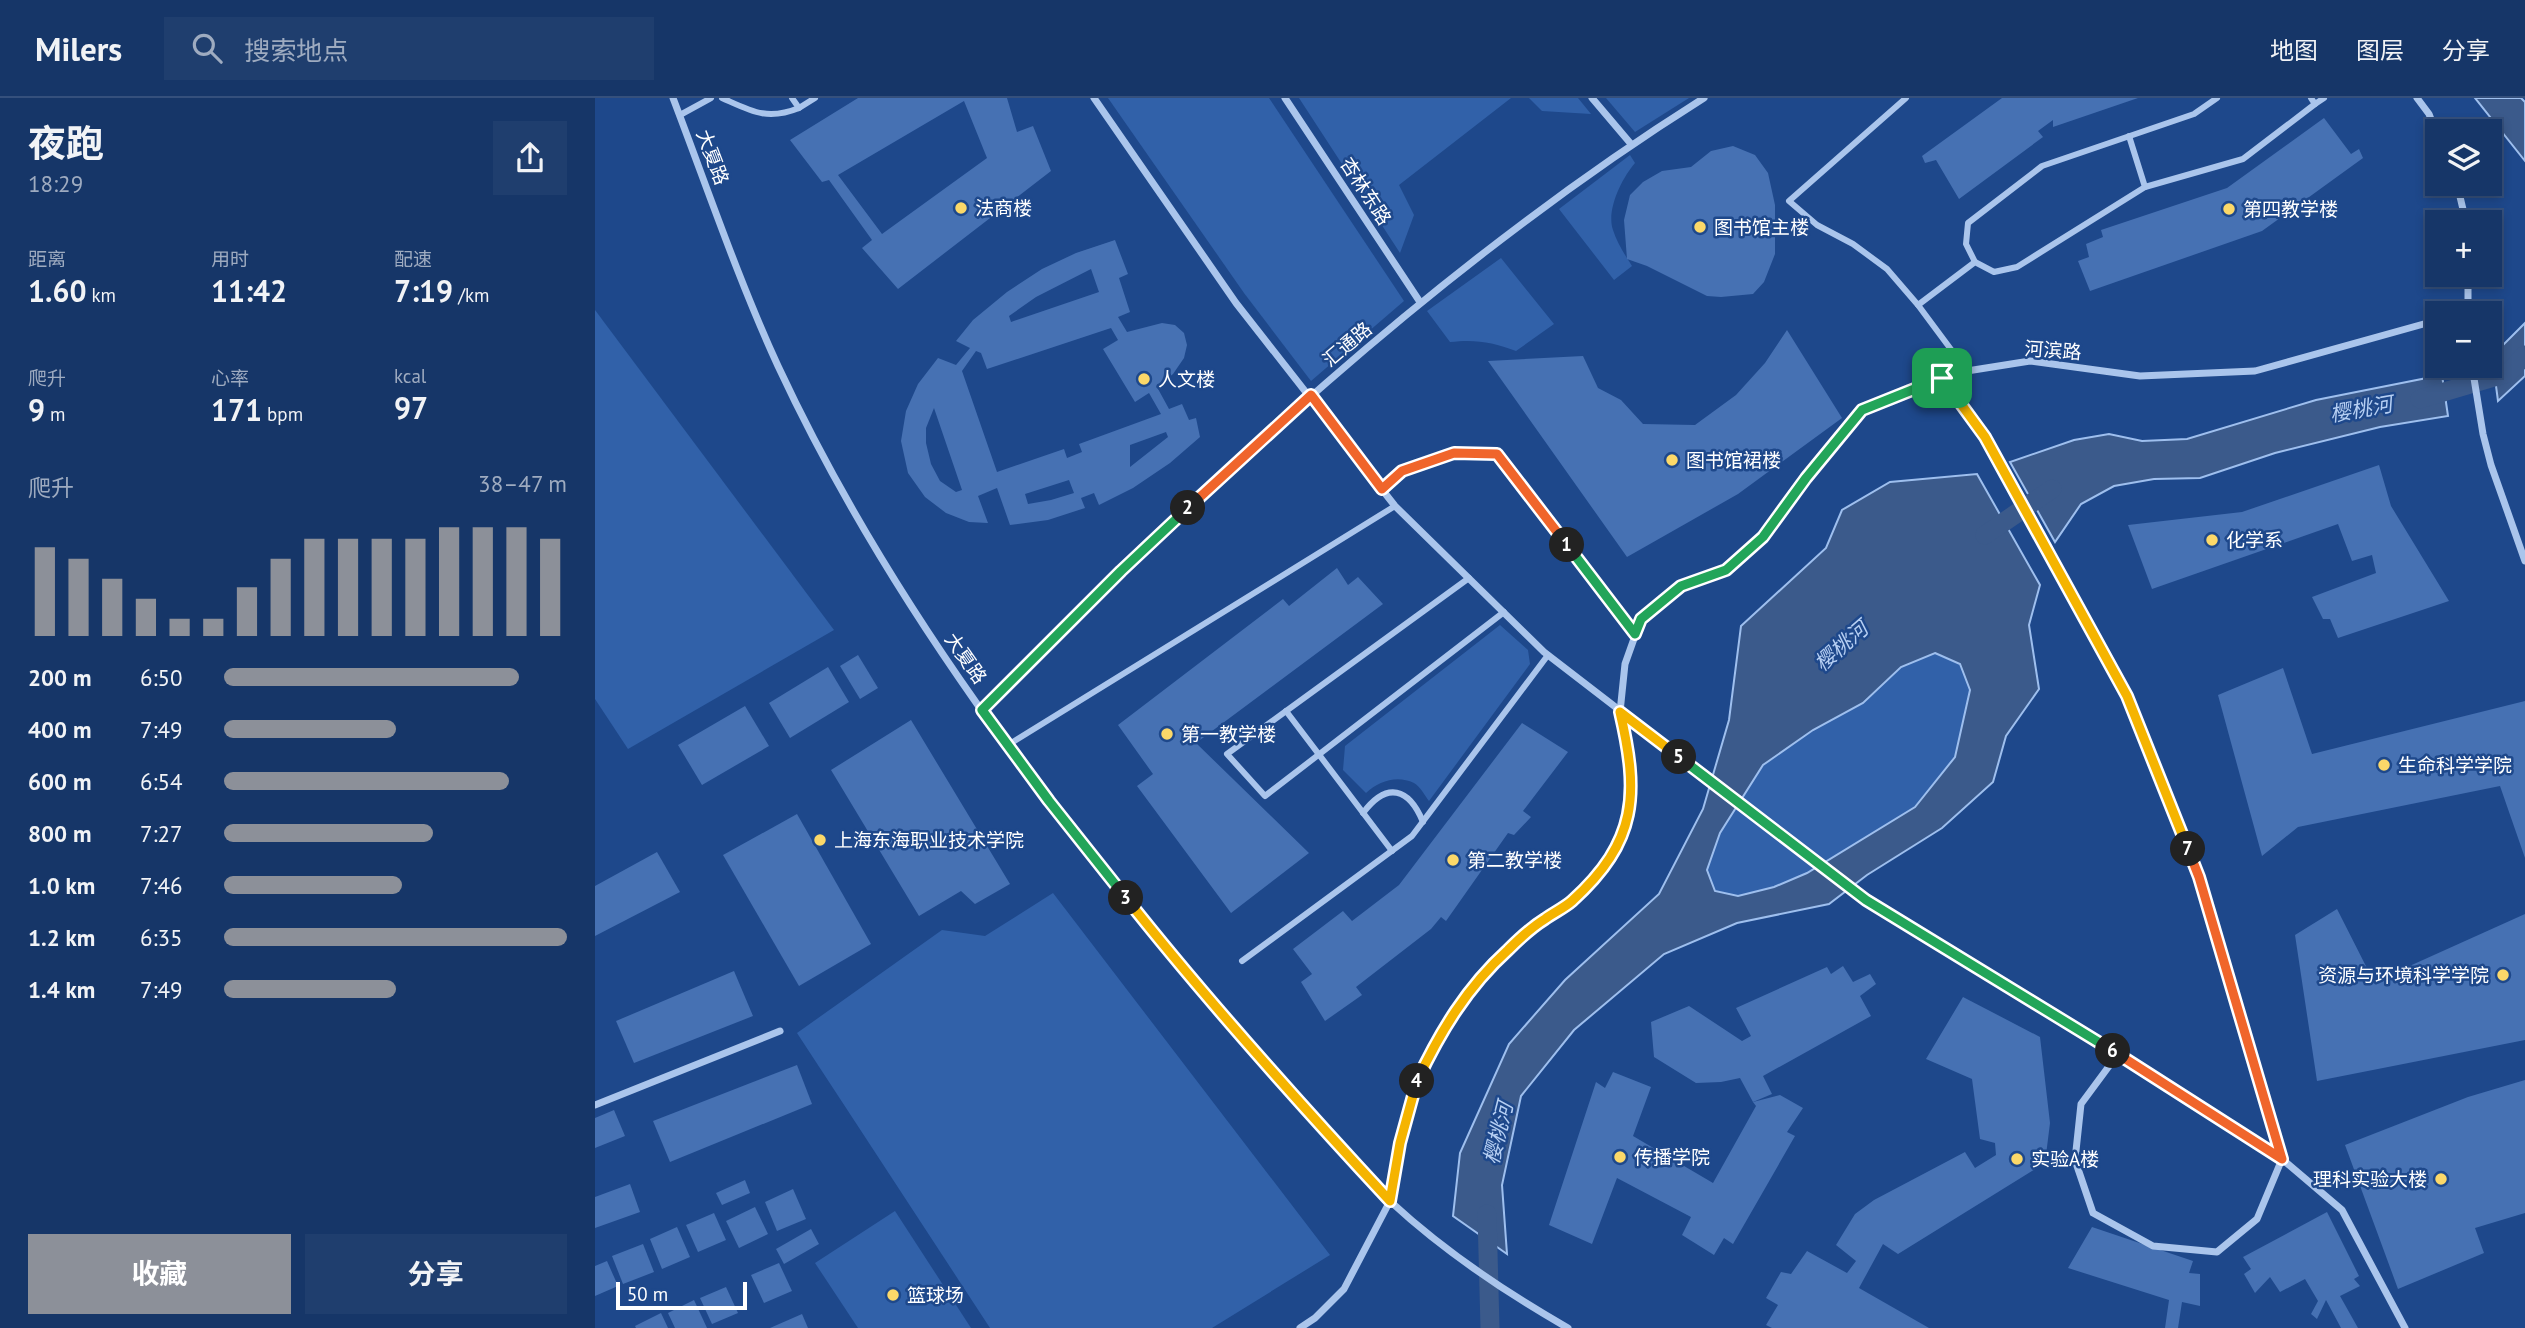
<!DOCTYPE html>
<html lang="zh">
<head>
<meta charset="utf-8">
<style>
	body { margin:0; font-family:"PT Sans","Noto Sans SC",sans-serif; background:#1f3e6e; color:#f1f3f6; height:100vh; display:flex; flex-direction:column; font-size:26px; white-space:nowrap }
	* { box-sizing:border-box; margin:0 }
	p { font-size:23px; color:#9eabc0 }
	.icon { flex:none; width:38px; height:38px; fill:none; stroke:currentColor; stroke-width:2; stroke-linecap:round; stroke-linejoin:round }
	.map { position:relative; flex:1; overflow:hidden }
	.panel { display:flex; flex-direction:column; background:#163668; width:595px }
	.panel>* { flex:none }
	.tools { position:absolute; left:1830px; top:21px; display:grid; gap:14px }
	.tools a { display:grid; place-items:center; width:77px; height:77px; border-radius:0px; background:#163668; box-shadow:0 4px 10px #0003,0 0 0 2px #35507c; font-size:35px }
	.scale { position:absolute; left:21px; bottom:18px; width:131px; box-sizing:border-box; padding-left:7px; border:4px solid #fff; border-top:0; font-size:19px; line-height:24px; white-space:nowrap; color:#fff; -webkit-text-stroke:5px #1e488b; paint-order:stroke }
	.pin { position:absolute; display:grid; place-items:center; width:60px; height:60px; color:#fff; margin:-30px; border-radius:14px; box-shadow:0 4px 10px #0006 }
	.km { position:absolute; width:35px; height:35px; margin:-18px; border-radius:50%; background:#222; color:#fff; font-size:19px; line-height:35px; text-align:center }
	.round { display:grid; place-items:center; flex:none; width:74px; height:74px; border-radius:0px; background:#1f3e6e }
	.headline { display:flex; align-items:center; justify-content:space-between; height:119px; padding:0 28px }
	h1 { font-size:38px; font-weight:700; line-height:52px }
	.metrics { display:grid; grid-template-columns:repeat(3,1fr); gap:10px; height:119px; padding:7px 28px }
	.metrics div { display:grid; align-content:center }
	.metrics b { font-size:30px; font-weight:700 }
	.metrics small { font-size:19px; font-weight:400 }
	.metrics p { font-size:19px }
	.chart { height:196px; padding:14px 28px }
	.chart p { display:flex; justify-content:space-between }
	.chart svg { width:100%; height:126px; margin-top:7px; stroke:#8c9099; stroke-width:6 }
	.cta { display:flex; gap:14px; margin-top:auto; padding:14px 28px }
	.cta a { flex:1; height:80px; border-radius:0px; background:#8c9099; color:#fff; font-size:28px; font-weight:700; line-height:80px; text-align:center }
	.cta a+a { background:#1f3e6e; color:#f1f3f6 }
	ul { padding:0 28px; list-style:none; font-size:23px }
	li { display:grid; grid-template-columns:112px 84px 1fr; align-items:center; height:52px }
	li i { height:18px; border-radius:9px; background:#8c9099 }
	header { display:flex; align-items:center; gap:42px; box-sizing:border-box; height:98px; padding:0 35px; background:#163668; border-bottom:2px solid #35507c }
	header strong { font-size:33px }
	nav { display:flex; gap:38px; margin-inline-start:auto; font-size:24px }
	.search { width:490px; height:63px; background:#1f3e6e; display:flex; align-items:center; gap:18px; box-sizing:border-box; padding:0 24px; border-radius:0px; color:#9eabc0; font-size:26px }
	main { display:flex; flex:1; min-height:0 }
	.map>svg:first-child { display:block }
	.green { fill:#3161a9 }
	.water { fill:#3b5a8b; stroke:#9ebfee; stroke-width:2; fill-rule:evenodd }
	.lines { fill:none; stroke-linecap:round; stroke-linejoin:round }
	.canal { stroke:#3b5a8b; stroke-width:19 }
	.building { fill:#4671b3; fill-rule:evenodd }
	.pedestrian { stroke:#aac5ec; stroke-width:6 }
	.minor { stroke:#aac5ec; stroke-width:7 }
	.split-1-casing { stroke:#fff; stroke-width:14 }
	.split-2-casing { stroke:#fff; stroke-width:14 }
	.split-3-casing { stroke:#fff; stroke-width:14 }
	.split-4-casing { stroke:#fff; stroke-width:14 }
	.split-5-casing { stroke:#fff; stroke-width:14 }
	.split-6-casing { stroke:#fff; stroke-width:14 }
	.split-7-casing { stroke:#fff; stroke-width:14 }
	.split-8-casing { stroke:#fff; stroke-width:14 }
	.split-1 { stroke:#22a559; stroke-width:9 }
	.split-2 { stroke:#f0652b; stroke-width:9 }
	.split-3 { stroke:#22a559; stroke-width:9 }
	.split-4 { stroke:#f5b400; stroke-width:9 }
	.split-5 { stroke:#f5b400; stroke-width:9 }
	.split-6 { stroke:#22a559; stroke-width:9 }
	.split-7 { stroke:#f0652b; stroke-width:9 }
	.split-8 { stroke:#f5b400; stroke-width:9 }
	.poi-dot { fill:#fbd869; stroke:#1e488b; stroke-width:2.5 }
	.labels { text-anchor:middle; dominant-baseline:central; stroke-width:5; stroke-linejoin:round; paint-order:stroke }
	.street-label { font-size:19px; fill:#fff; stroke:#1e488b }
	.poi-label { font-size:19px; fill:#fff; stroke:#1e488b; text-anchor:start }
	.water-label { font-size:21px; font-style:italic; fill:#b6cff3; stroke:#1e488b }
</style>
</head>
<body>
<header>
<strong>Milers</strong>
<div class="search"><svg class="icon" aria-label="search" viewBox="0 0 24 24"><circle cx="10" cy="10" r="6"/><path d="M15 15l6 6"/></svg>搜索地点</div>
<nav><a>地图</a><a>图层</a><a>分享</a></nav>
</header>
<main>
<section class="panel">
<div class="headline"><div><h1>夜跑</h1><p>18:29</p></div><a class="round"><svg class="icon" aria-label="share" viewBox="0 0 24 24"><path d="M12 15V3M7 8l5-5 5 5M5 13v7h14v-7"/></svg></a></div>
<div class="metrics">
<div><p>距离</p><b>1.60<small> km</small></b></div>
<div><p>用时</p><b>11:42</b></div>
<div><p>配速</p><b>7:19<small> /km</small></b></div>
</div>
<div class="metrics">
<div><p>爬升</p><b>9<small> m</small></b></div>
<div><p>心率</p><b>171<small> bpm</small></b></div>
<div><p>kcal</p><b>97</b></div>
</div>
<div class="chart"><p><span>爬升</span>38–47 m</p>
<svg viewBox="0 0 160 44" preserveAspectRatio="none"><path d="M5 44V13M15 44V17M25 44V24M35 44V31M45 44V38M55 44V38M65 44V27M75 44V17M85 44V10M95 44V10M105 44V10M115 44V10M125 44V6M135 44V6M145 44V6M155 44V10"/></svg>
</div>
<ul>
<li><b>200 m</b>6:50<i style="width:86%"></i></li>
<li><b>400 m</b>7:49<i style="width:50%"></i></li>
<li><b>600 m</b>6:54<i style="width:83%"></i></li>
<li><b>800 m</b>7:27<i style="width:61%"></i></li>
<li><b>1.0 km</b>7:46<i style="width:52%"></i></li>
<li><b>1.2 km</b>6:35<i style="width:100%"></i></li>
<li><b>1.4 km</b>7:49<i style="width:50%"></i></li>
</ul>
<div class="cta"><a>收藏</a><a>分享</a></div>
</section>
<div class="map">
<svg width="1930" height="1230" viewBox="0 0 1930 1230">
	<rect width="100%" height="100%" fill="#1e488b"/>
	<!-- green -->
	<g class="green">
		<polygon points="513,0 674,0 809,203 716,283 649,195"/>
		<polygon points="704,0 916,0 804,87 819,117 805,155"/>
		<polygon points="934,0 983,0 996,16 947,13"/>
		<polygon points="1011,0 1094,0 1040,34"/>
		<path d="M1035 57 1040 65C1027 80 1011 112 1018 132 1022 145 1030 157 1037 168L1019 182 964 111Z"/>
		<path d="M906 160 959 226 921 253C898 244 880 241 855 244L832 213Z"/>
		<polygon points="0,212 239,532 33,651 0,601"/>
		<path d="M905 527 933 552 935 566 834 703C830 698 825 688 819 685 802 677 784 683 771 695L748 672 750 648Z"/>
		<polygon points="1340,554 1365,566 1375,592 1360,659 1320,709 1212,775 1179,789 1142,798 1120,793 1112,772 1125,735 1168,667 1218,632 1268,605 1306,569"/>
		<polygon points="458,795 735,1157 617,1230 395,1230 202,935 347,832 390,838"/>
		<polygon points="300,1113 376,1230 263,1230 220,1165"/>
	</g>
	<!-- water -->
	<g class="water">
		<polygon points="1880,0 1926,0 1930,4 1930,63"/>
		<polygon points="1930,225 1930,278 1903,303 1897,258"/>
		<polygon points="1847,277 1853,318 1785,329 1680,355 1605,380 1559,381 1519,388 1486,406 1460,444 1415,364 1479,342 1514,336 1547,343 1592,341 1721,302"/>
		<path d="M1382 376 1445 487 1434 527 1444 591 1411 638 1398 684 1347 730 1272 777 1234 806 1142 825 1069 856 979 932 926 998 907 1087 912 1156 858 1118 865 1055 914 946 970 882 1064 796 1108 711 1134 622 1146 528 1231 450 1247 412 1295 384ZM1340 555 1365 566 1375 592 1360 659 1320 709 1212 775 1179 789 1143 798 1120 793 1112 772 1125 735 1168 667 1218 632 1268 605 1306 569Z"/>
	</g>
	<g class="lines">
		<!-- canal -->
		<g class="canal">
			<polyline points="1825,301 1913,275 1930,257"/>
			<polyline points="1390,437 1457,391"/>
			<polyline points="892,1116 895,1230"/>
		</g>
	</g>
	<!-- building -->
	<g class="building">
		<path d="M263 0H412L422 34 438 28 456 73 303 191 267 150 277 142 234 82 227 84 195 42ZM369 3 392 60 287 136 243 77Z"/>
		<polygon points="1407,0 1543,0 1458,29 1458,22 1443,33 1448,39 1364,101 1341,62 1330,65 1327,58"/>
		<polygon points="1729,20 1756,56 1764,51 1768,60 1667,133 1495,193 1483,163 1494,159 1491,146 1508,139 1506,132 1632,90"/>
		<polygon points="1138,48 1160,57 1173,75 1180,107 1180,156 1169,184 1158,196 1126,199 1112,198 1052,168 1032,161 1029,122 1035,97 1048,84 1067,73 1096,69 1116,53"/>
		<path d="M520 142 533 176 524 180 535 214 523 219 532 234 567 225 580 227 589 235 592 247 589 260 578 276 562 289 574 311 587 306 594 322 601 320 605 339 575 365 538 390 504 407 499 395 486 400 490 410 453 422 415 427 402 390 383 398 393 425 374 424 351 415 330 399 313 375 306 343 311 313 323 286 343 260 361 267 375 250 361 243 378 222 412 194 447 171 481 155ZM496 171 504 194 416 224 414 218 441 199ZM516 230 523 242 508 251 540 304 554 295 566 316 484 346 487 354 472 360 469 351 402 374 367 273 381 253 386 255 392 271ZM339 310 367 392 361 394 345 383 336 366 331 345V330ZM571 334 573 339 535 369V347ZM474 382 479 395 456 402 433 406 430 396Z"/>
		<polygon points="1192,232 1247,320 1143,396 1032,459 893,263 988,258 1003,290 1026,302 1048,326 1100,327 1141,297 1170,265"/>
		<polygon points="1784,367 1796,408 1854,503 1743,540 1735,521 1728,521 1717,499 1781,475 1777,457 1757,463 1743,426 1557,491 1533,427 1647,414"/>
		<polygon points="742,470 753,487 763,479 788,506 601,645 714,755 636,815 542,688 558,676 523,627 688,501 694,508"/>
		<polygon points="263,557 283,590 265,601 245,568"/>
		<polygon points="233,569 254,604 195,640 174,605"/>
		<polygon points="1688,570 1717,656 1930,603 1930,760 1905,688 1703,729 1667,758 1623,597"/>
		<polygon points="150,608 174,648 107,687 83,647"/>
		<polygon points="316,622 415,786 380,806 366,793 324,818 236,672"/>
		<polygon points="927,625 973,654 928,713 936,719 919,737 913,735 851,823 846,819 836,831 761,889 767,897 730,923 706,884 717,876 698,851 748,813 757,823 804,787"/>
		<polygon points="202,716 276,846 204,888 128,757"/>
		<polygon points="62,754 85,794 0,838 0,788"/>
		<polygon points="1742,811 1779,884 1930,816 1930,942 1722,983 1700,837"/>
		<polygon points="1248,868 1258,884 1275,876 1281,886 1265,898 1276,918 1168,978 1177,996 1158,1004 1145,980 1126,984 1101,985 1059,959 1056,924 1094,908 1147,943 1156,938 1141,910 1232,869 1236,876"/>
		<polygon points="139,873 158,918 39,965 21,923"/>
		<polygon points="1368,899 1445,939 1455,1025 1450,1065 1303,1156 1288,1146 1264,1190 1334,1230 1177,1230 1171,1227 1183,1207 1171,1200 1186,1174 1196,1176 1212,1153 1252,1175 1261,1163 1241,1147 1260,1116 1279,1102 1370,1054 1380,1070 1401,1057 1400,1045 1385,1041 1377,981 1331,961"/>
		<polygon points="202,967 217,1006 75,1064 58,1023"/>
		<polygon points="1018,974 1056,989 1038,1038 1118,1085 1161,1008 1158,1004 1185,997 1208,1010 1192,1034 1200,1038 1138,1146 1129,1140 1119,1157 1087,1137 1096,1119 1022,1080 997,1146 954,1127 1001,984 1010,990"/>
		<polygon points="1930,982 1930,1115 1880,1130 1889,1155 1803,1191 1750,1047 1873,999"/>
		<polygon points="19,1012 30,1038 0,1050 0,1020"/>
		<polygon points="150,1082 155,1095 127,1107 121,1095"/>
		<polygon points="35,1086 45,1114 0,1130 0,1099"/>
		<polygon points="198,1091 211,1121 182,1133 170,1104"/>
		<polygon points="160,1109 173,1136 144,1150 131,1123"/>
		<polygon points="1732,1114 1764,1178 1759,1181 1765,1188 1745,1198 1763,1230 1746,1230 1731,1202 1722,1221 1716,1216 1723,1203 1710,1181 1685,1194 1675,1179 1660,1195 1649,1176 1656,1171 1648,1159"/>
		<polygon points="119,1115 131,1142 103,1154 91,1127"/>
		<polygon points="82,1129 95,1159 67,1171 55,1141"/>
		<polygon points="1497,1129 1598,1163 1594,1175 1605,1176 1605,1208 1587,1204 1583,1230 1570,1230 1574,1202 1473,1170"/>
		<polygon points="216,1131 224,1146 189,1166 181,1151"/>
		<polygon points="48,1146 59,1174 28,1186 17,1158"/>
		<polygon points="12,1163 23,1188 0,1198 0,1168"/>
		<polygon points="184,1165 197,1193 169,1205 156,1177"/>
		<polygon points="131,1189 143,1215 117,1226 105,1200"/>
		<polygon points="99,1202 112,1230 80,1230 73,1215"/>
		<polygon points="66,1215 73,1230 41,1230 40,1228"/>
		<polygon points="207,1216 213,1230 175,1230"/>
	</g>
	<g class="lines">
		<!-- pedestrian -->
		<g class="pedestrian">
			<path d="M127 0C156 13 172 23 204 10"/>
			<polyline points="197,0 204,10 220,0"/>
			<polyline points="1311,0 1194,103 1222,127 1258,146 1292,171 1323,207 1372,273"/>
			<polyline points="1716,0 1720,6 1729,0"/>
			<polyline points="85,17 116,0"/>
			<polyline points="1534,38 1550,89"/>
			<polyline points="1380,164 1371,146 1373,125 1447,68 1599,16 1622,0"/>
			<polyline points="1323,207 1380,164 1399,174 1422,169 1550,89 1648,61 1720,6"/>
			<polyline points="787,391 807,373 859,355 902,356 1040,536"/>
			<polyline points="874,480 632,656 670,698 909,514"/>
			<polyline points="691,613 797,753"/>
			<polyline points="413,647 800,408"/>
			<path d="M768 715C792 683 814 690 828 724"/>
			<polyline points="647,863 817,738 953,557"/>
		</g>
		<!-- minor -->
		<g class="minor">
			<path d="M78 0C112 89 143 181 183 268 293 504 455 716 625 913 665 960 706 1007 748 1053 764 1070 779 1088 796 1104 849 1153 910 1194 973 1230"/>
			<polyline points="499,0 641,205 800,408 949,554 1271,802 1523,956 1486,1006 1480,1062 1498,1115 1558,1148 1622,1154 1662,1121 1687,1061 1604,779 1532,598 1390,339 1347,280"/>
			<polyline points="690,0 825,204"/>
			<polyline points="997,0 1036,46"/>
			<polyline points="1822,0 1834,16 1843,39"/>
			<polyline points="1862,86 1871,124"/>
			<polyline points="1873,215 1873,177"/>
			<polyline points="1877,268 1888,336 1896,367 1930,463"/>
			<path d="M387 612C610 388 840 169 1109 0"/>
			<polyline points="1523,956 1687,1061 1747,1112 1810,1230"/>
			<polyline points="0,1007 185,933"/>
			<polyline points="705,1230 720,1220 749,1191 795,1103 805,1045 818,993 842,940 879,886 912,852 947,822 976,805 1004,773 1026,740 1036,712 1037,681 1035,656 1025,614 1030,566 1046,521 1086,487 1131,472 1168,439 1211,379 1267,312 1347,280 1372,273 1435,263 1545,278 1660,273 1843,222"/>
		</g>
	</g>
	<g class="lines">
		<!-- split-1 casing -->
		<g class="split-1-casing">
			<polyline id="split-1" points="972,447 1040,536 1046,521 1086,488 1131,472 1168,439 1211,380 1267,312 1347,280"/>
		</g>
		<!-- split-2 casing -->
		<g class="split-2-casing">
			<polyline id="split-2" points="593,410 716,297 787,391 807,373 859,355 902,356 972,447"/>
		</g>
		<!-- split-3 casing -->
		<g class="split-3-casing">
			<polyline id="split-3" points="531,800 454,703 387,612 526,473 593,410"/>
		</g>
		<!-- split-4 casing -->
		<g class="split-4-casing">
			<path id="split-4" d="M531 800C614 905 704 1005 795 1103L805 1045 822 983"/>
		</g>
		<!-- split-5 casing -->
		<g class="split-5-casing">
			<path id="split-5" d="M822 983C845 934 872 889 913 852 924 841 937 829 950 821 958 815 969 810 977 803 1043 743 1044 696 1025 614L1084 659"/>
		</g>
		<!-- split-6 casing -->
		<g class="split-6-casing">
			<polyline id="split-6" points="1084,659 1271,802 1518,953"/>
		</g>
		<!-- split-7 casing -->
		<g class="split-7-casing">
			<polyline id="split-7" points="1518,953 1687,1061 1604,779 1593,751"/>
		</g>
		<!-- split-8 casing -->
		<g class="split-8-casing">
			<polyline id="split-8" points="1347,280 1390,339 1532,598 1593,751"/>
		</g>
		<!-- split-1 -->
		<use href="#split-1" class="split-1"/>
		<!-- split-2 -->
		<use href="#split-2" class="split-2"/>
		<!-- split-3 -->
		<use href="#split-3" class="split-3"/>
		<!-- split-4 -->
		<use href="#split-4" class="split-4"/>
		<!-- split-5 -->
		<use href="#split-5" class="split-5"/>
		<!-- split-6 -->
		<use href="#split-6" class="split-6"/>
		<!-- split-7 -->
		<use href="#split-7" class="split-7"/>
		<!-- split-8 -->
		<use href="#split-8" class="split-8"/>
	</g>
	<!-- markers -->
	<g class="poi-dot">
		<circle cx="366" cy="110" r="7"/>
		<circle cx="1634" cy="111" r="7"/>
		<circle cx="1105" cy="129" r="7"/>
		<circle cx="549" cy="281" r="7"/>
		<circle cx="1077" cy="362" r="7"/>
		<circle cx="1617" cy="442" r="7"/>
		<circle cx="572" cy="636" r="7"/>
		<circle cx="1789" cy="667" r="7"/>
		<circle cx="225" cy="742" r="7"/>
		<circle cx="858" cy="762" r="7"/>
		<circle cx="1908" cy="877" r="7"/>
		<circle cx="1025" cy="1059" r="7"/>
		<circle cx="1422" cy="1061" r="7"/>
		<circle cx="1846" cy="1081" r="7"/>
		<circle cx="298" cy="1197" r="7"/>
	</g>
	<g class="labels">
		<!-- street labels -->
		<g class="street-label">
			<text transform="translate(118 59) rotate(69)">大夏路</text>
			<text transform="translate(771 93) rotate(57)">杏林东路</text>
			<text transform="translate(752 246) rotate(-40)">汇通路</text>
			<text transform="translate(1458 252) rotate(4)">河滨路</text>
			<text transform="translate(371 560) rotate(55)">大夏路</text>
		</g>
		<!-- poi labels -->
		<g class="poi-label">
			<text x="380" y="110">法商楼</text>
			<text x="1648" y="111">第四教学楼</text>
			<text x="1119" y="129">图书馆主楼</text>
			<text x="563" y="281">人文楼</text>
			<text x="1091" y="362">图书馆裙楼</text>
			<text x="1631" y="442">化学系</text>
			<text x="586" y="636">第一教学楼</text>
			<text x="1803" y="667">生命科学学院</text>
			<text x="239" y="742">上海东海职业技术学院</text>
			<text x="872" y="762">第二教学楼</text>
			<text x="1894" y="877" text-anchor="end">资源与环境科学学院</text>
			<text x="1039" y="1059">传播学院</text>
			<text x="1436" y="1061">实验A楼</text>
			<text x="1832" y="1081" text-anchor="end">理科实验大楼</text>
			<text x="312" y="1197">篮球场</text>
		</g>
		<!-- water labels -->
		<g class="water-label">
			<text transform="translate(1766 311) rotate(-10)">樱桃河</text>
			<text transform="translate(1246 548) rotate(-41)">樱桃河</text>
			<text transform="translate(903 1035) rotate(-76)">樱桃河</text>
		</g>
	</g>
</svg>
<div class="tools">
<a><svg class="icon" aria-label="layers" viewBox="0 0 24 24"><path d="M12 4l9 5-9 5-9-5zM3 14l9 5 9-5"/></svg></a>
<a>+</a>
<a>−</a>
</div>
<div class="scale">50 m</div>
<div class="pin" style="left:1347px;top:280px;background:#1e9e55"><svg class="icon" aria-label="arrive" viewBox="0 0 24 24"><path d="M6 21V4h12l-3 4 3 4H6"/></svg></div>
<b class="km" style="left:972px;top:447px">1</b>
<b class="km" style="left:593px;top:410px">2</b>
<b class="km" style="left:531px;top:800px">3</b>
<b class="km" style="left:822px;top:983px">4</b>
<b class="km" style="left:1084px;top:659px">5</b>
<b class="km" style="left:1518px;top:953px">6</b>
<b class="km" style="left:1593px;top:751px">7</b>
</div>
</main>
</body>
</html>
